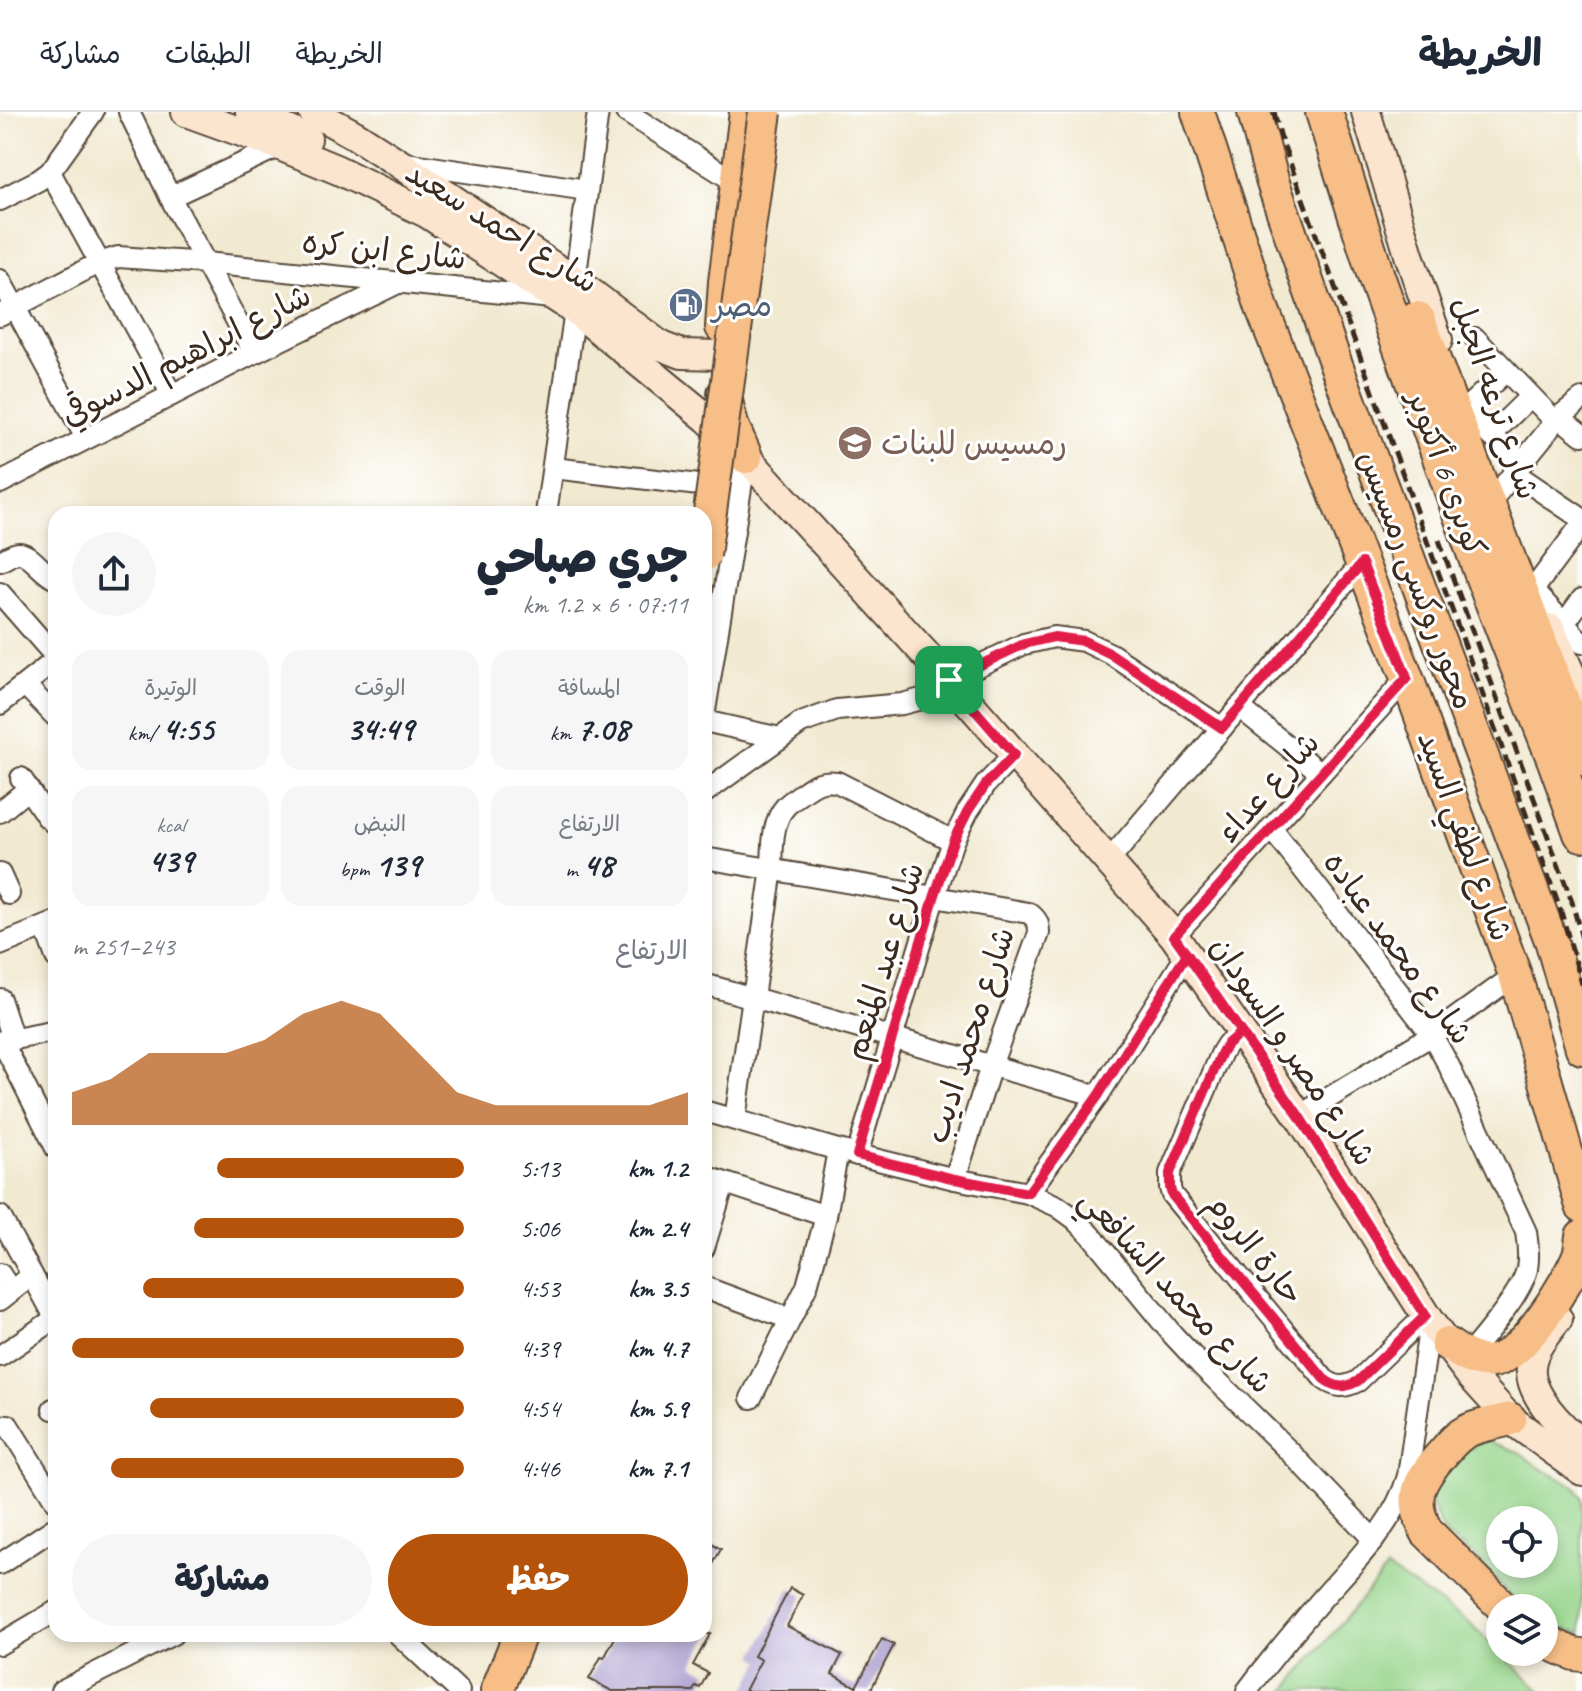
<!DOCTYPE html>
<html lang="ar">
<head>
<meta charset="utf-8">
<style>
	body { margin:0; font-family:Caveat,"Playpen Sans Arabic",sans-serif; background:#f6f6f7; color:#1f2937; direction:rtl; height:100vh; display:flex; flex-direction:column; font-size:30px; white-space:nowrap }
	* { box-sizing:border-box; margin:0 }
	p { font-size:26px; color:#747a83 }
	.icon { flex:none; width:44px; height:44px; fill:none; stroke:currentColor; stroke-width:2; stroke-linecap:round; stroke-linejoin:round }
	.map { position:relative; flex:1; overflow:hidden; direction:ltr }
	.details { position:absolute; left:48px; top:394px; width:664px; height:1136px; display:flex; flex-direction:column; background:#fff; border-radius:24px; box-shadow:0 4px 12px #0003; direction:rtl }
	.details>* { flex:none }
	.controls { position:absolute; left:1486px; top:1394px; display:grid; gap:16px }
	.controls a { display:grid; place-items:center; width:72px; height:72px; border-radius:50%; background:#fff; box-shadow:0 4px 12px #0003; font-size:40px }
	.pin { position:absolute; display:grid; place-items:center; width:68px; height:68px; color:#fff; margin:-34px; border-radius:16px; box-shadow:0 4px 12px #0006 }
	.round { display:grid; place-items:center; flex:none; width:84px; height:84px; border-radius:42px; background:#f6f6f7 }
	.summary { display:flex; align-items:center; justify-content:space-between; height:136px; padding:0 24px }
	h1 { font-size:44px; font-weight:800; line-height:60px }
	.metrics { display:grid; grid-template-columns:repeat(3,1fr); gap:12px; height:136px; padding:8px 24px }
	.metrics div { display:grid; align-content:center; border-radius:20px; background:#f6f6f7; text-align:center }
	.metrics b { font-size:34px; font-weight:800 }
	.metrics small { font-size:22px; font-weight:400 }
	.metrics p { font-size:22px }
	.chart { height:224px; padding:16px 24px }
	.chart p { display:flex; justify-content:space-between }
	.chart svg { width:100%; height:144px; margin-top:8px; fill:#b45309; opacity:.7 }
	.cta { display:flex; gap:16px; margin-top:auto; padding:16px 24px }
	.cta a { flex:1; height:92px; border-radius:48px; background:#b45309; color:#fff; font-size:32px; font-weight:800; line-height:92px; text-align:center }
	.cta a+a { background:#f6f6f7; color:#1f2937 }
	ul { padding:0 24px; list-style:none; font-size:26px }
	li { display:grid; grid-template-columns:128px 96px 1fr; align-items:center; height:60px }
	li i { height:20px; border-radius:10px; background:#b45309 }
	header { display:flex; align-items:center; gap:48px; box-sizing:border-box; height:112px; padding:0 40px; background:#fff; border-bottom:2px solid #e0e1e3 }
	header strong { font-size:38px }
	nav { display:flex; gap:44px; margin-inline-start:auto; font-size:28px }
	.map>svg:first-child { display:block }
	.green { fill:#96d48a; stroke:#687f54; stroke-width:2; fill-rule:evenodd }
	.building { fill:#ada1d0 }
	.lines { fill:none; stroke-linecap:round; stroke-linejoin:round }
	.street-casing { stroke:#564739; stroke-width:24 }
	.secondary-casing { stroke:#564739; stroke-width:32 }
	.primary-casing { stroke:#564739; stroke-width:36 }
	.highway-casing { stroke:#564739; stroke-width:40 }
	.street { stroke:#fff; stroke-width:20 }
	.secondary { stroke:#fce5cf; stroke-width:28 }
	.primary { stroke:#f7be87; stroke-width:32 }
	.highway { stroke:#f7be87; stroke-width:36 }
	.rail { stroke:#3b2a1e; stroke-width:5; stroke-dasharray:12 6; stroke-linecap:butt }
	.primary-bridge-casing { stroke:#564739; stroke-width:36; stroke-linecap:butt }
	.primary-bridge { stroke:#f7be87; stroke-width:32 }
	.route-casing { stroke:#fff; stroke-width:16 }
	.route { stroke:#e11d48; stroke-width:10 }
	.labels { text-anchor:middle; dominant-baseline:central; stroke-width:6; stroke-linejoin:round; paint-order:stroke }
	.street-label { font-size:32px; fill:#3b2a1e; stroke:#fff }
	.service-label { font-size:32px; fill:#4e5e75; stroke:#fff; text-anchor:start }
	.education-label { font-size:32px; fill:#785e54; stroke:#fff; text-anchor:start }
</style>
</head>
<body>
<header>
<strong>الخريطة</strong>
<nav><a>الخريطة</a><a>الطبقات</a><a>مشاركة</a></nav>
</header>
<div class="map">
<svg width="1582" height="1579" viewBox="0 0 1582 1579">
	<rect width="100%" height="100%" fill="#fff"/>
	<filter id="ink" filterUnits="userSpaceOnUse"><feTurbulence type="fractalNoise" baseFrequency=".0125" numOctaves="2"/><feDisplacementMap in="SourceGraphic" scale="16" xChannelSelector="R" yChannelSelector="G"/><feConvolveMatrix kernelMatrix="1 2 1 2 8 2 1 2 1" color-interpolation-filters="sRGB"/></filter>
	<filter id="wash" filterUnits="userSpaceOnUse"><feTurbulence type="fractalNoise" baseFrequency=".006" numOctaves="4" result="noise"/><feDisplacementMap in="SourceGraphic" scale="32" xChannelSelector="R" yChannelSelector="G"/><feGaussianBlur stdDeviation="1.8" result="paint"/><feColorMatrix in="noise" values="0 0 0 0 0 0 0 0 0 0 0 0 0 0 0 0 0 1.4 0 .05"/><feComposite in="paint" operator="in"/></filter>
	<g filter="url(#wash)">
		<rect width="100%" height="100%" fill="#f1e9d0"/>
		<!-- green -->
		<g class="green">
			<path d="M1484 1328 1516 1339 1542 1357 1574 1374 1582 1385V1520L1551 1515 1544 1511V1496H1520L1477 1446 1445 1422 1431 1393V1369L1445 1350ZM1500 1408H1544V1452H1500Z"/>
			<polygon points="1387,1456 1468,1510 1541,1579 1285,1579"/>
		</g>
		<g id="blocks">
			<!-- building -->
			<g class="building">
				<polygon points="704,1428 721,1437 704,1469"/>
				<polygon points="790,1476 803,1483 787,1514 842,1543 832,1562 856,1575 882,1527 894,1533 870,1579 745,1579 761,1548 754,1544"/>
				<polygon points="617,1522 710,1522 693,1553 708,1561 700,1576 696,1574 693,1579 612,1579 589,1567 601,1545 604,1546"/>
			</g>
		</g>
	</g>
	<g filter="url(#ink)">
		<use href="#blocks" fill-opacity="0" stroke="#564739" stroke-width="2"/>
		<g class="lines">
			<!-- street casing -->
			<g class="street-casing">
				<g id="street">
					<polyline points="129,0 170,85 254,241"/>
					<polyline points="626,0 737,71"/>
					<polyline points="405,51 587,78"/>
					<polyline points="50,60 172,283"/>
					<polyline points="170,85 280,34"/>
					<polyline points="0,88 39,68 50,60 93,0"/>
					<polyline points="0,168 86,326"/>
					<polyline points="575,169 598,0"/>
					<polyline points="0,203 85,158 100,151 118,145 206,151 552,186"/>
					<polyline points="1475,226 1555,309"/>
					<polyline points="1506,259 1462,300 1522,349"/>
					<polyline points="1559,305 1582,323"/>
					<polyline points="1491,323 1530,285"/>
					<polyline points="553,356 699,373"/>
					<polyline points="1513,360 1582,407"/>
					<polyline points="0,371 254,241 400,170"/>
					<polyline points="1492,388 1559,305 1582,287"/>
					<polyline points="546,402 575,198"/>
					<polyline points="1582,412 1533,478 1582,531"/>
					<path d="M0 449C5 447 13 441 18 441 30 440 43 463 56 467"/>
					<polyline points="0,481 55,544 52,551 0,592"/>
					<polyline points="1564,512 1582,487"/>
					<polyline points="25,573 56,605"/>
					<polyline points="1239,595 1321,661"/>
					<polyline points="704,605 746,345"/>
					<polyline points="704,609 780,626"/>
					<polyline points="21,666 47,705 56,713"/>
					<polyline points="704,681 801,611 837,598 902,592 925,586 949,568 1024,532 1054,525 1084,529 1111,542 1222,616"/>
					<polyline points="0,700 28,677"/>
					<path d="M1271 716 1432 923 1449 954 1526 1120C1528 1132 1529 1145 1527 1157 1521 1183 1480 1229 1462 1251"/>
					<path d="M704 746 1029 801C1037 807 1039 811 1039 821L991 954 955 1067"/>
					<polyline points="1108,750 1362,451"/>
					<polyline points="0,762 9,782"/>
					<polyline points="45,815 56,845"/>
					<polyline points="1174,824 1407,566"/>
					<polyline points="0,833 56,810"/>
					<polyline points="704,872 1098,984"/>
					<polyline points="0,887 13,927"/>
					<path d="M1241 920 1227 932 1222 940 1170 1061V1076L1172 1083 1324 1267C1336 1276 1344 1276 1358 1269L1425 1204"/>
					<polyline points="2,929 56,1036"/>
					<polyline points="0,930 56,919"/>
					<polyline points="704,999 838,1038 955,1067 1028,1081 1057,1094 1075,1107 1091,1123 1173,1223 1201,1253 1289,1339 1374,1428"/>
					<polyline points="1299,1004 1432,923 1515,863"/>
					<path d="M735 1007 772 757C773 737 771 710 786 694 790 690 796 686 801 682 815 672 820 668 837 670L953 729"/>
					<polyline points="857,1043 934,786 953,729 968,699 986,672 1014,643"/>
					<polyline points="704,1064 826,1104"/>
					<polyline points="1028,1081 1098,984 1187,842"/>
					<polyline points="0,1104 56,1207"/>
					<polyline points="704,1136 724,1071"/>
					<polyline points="0,1162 11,1179"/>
					<polyline points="704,1175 790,1207"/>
					<polyline points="0,1188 32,1163"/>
					<polyline points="0,1244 56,1206"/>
					<polyline points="751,1286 807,1174 826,1104 838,1038"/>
					<polyline points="53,1297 56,1296"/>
					<polyline points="8,1313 56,1390"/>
					<polyline points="0,1452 56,1415"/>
					<polyline points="398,1522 459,1579"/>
					<polyline points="0,1532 56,1499"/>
					<polyline points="61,1579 173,1522"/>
					<path d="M1247 1579C1270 1548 1295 1518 1321 1488 1354 1450 1394 1414 1408 1364L1430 1210"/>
				</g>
			</g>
			<!-- secondary casing -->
			<g class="secondary-casing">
				<g id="secondary">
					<polyline points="186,0 280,34 338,58 428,102 575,198 708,307 746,345 949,568 1174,824 1299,1004 1430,1210 1470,1263 1510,1307 1582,1359"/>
					<polyline points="250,0 307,27"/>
					<polyline points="313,0 355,23 397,50 575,169 661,234 682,242 720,243"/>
					<polyline points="1366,0 1409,143 1438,228"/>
					<polyline points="1550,516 1582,587"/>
					<path d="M1558 1207C1547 1221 1532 1237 1531 1255 1528 1282 1562 1316 1582 1331"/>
				</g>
			</g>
			<!-- primary casing -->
			<g class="primary-casing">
				<g id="primary">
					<polyline points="1198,0 1262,196 1407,566 1515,863 1582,1094"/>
					<polyline points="1254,0 1273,71 1334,247 1552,831 1582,936"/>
					<polyline points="722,215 725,170 746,0"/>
					<polyline points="724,281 732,313 746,345"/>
					<path d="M1447 1232C1461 1241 1475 1252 1493 1249 1523 1245 1568 1170 1579 1143 1581 1137 1581 1131 1582 1124"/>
					<path d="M1504 1496 1427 1420C1408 1386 1419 1368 1443 1341 1450 1333 1457 1324 1467 1319 1480 1313 1496 1311 1510 1307"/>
					<polyline points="1544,1529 1574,1542 1582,1543"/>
					<polyline points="497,1579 520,1522"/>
				</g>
			</g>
			<!-- highway casing -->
			<g class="highway-casing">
				<g id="highway">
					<polyline points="1324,0 1376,164 1486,471 1556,649 1582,721"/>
					<polyline points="1417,208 1582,645"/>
				</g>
			</g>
			<!-- street -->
			<use href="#street" class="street"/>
			<!-- secondary -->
			<use href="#secondary" class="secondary"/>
			<!-- primary -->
			<use href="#primary" class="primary"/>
			<!-- highway -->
			<use href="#highway" class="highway"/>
			<!-- rail -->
			<g class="rail">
				<polyline points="1274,0 1281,26 1560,796 1582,872"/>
				<polyline points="1439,428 1572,790 1582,827"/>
			</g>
			<!-- primary-bridge casing -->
			<g class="primary-bridge-casing">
				<polyline id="primary-bridge" points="704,443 765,0"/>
			</g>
			<!-- primary-bridge -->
			<use href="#primary-bridge" class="primary-bridge"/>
		</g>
	</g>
	<g class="lines" filter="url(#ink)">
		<!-- route casing -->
		<g class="route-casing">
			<path id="route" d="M949 568 1014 643 986 672 968 699 953 729 934 786 857 1043 955 1067 1028 1081 1098 984 1187 842 1299 1004 1425 1204 1358 1269C1344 1277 1336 1276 1324 1267L1172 1083 1170 1076V1061L1222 940 1227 932 1241 920 1174 824 1407 566 1362 451 1222 616 1111 542 1084 529 1054 525 1024 532 949 568"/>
		</g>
		<!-- route -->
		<use href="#route" class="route"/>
	</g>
	<!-- icons -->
	<defs>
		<g id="fuel-disc" transform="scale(1.8)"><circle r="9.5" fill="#5c6f8a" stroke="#fff"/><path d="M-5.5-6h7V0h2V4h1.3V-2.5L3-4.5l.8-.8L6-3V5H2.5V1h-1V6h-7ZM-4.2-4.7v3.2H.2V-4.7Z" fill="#fff"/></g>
		<g id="school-disc" transform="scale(1.8)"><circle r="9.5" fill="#8d6e63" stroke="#fff"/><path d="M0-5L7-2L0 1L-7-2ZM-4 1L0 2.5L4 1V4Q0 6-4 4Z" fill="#fff"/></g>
	</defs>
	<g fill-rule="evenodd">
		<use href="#fuel-disc" x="686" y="193"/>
		<use href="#school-disc" x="855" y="331"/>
	</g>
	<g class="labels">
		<!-- street labels -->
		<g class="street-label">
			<text transform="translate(502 115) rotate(32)">شارع احمد سعيد</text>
			<text transform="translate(384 138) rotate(6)">شارع ابن كره</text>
			<text transform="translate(186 243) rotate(-27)">شارع ابراهيم الدسوقي</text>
			<text transform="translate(1495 286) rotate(71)">شارع ترعه الجبل</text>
			<text transform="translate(1447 362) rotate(70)">كوبرى 6 أكتوبر</text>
			<text transform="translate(1417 468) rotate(69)">محور روكسى رمسيس</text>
			<text transform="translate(1268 675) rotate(-48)">شارع عداء</text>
			<text transform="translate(1465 724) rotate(70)">شارع لطفي السيد</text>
			<text transform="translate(1398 836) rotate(54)">شارع محمد عباده</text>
			<text transform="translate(884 849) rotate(-73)">شارع عبد المنعم</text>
			<text transform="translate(970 923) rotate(-72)">شارع محمد اديب</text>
			<text transform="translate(1293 939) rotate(56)">شارع مصر و السودان</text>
			<text transform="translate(1255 1137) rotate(51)">حارة الروم</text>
			<text transform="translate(1176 1179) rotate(47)">شارع محمد الشافعي</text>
		</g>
		<!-- service labels -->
		<g class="service-label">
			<text x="712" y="193">مصر</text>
		</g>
		<!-- education labels -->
		<g class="education-label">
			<text x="881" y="331">رمسيس للبنات</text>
		</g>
	</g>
</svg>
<div class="controls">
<a><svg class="icon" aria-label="locate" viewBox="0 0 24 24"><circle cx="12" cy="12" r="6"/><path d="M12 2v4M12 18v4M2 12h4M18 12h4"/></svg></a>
<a><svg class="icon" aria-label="layers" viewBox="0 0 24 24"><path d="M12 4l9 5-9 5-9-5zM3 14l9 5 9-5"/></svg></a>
</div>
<div class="pin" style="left:949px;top:568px;background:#1e9e55"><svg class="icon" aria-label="arrive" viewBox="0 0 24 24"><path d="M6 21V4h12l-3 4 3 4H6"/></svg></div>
<section class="details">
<div class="summary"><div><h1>جري صباحي</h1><p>07:11 · 6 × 1.2 km</p></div><a class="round"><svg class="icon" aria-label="share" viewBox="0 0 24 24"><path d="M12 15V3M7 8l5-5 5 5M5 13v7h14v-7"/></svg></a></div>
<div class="metrics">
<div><p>المسافة</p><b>7.08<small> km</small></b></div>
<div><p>الوقت</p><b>34:49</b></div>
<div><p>الوتيرة</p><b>4:55<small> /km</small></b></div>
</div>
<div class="metrics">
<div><p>الارتفاع</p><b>48<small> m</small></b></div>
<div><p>النبض</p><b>139<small> bpm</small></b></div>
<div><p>kcal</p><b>439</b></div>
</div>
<div class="chart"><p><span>الارتفاع</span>243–251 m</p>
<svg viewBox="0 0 160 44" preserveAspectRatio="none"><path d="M0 44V34L10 30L20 22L30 22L40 22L50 18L60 10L70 6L80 10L90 22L100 34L110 38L120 38L130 38L140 38L150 38L160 34V44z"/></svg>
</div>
<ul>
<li><b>1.2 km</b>5:13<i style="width:63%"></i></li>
<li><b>2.4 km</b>5:06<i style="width:69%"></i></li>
<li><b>3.5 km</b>4:53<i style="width:82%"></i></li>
<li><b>4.7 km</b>4:39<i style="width:100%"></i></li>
<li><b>5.9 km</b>4:54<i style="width:80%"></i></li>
<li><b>7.1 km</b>4:46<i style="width:90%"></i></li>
</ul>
<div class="cta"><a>حفظ</a><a>مشاركة</a></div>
</section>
</div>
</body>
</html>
